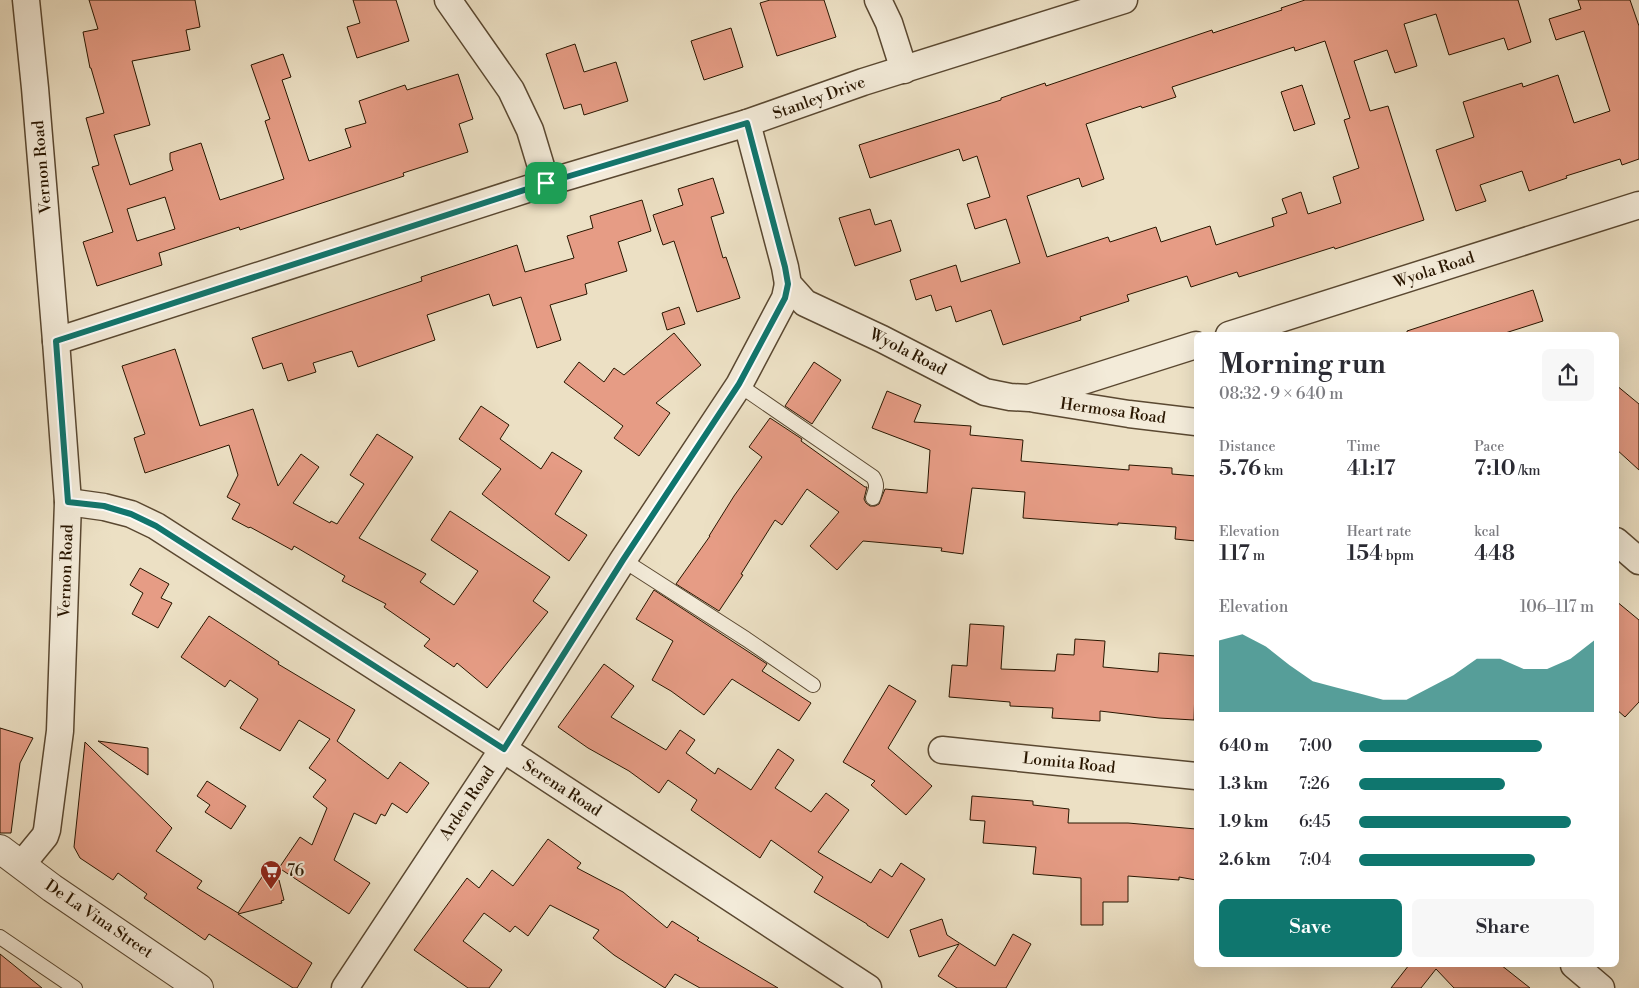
<!DOCTYPE html>
<html lang="en">
<head>
<meta charset="utf-8">
<style>
	body { margin:0; font-family:"Libre Bodoni",serif; background:#f7f7f7; color:#2b2b33; height:100vh; display:flex; flex-direction:column; font-size:19px; white-space:nowrap }
	* { box-sizing:border-box; margin:0 }
	p { font-size:16px; color:#7c7c81 }
	.icon { flex:none; width:28px; height:28px; fill:none; stroke:currentColor; stroke-width:2; stroke-linecap:round; stroke-linejoin:round }
	.map { position:relative; flex:1; overflow:hidden }
	.panel { position:absolute; left:1194px; top:332px; width:425px; height:635px; display:flex; flex-direction:column; background:#fff; border-radius:8px; box-shadow:0 5px 20px #0002 }
	.panel>* { flex:none }
	.pin { position:absolute; display:grid; place-items:center; width:42px; height:42px; color:#fff; margin:-21px; border-radius:10px; box-shadow:0 2px 8px #0006 }
	.round { display:grid; place-items:center; flex:none; width:52px; height:52px; border-radius:8px; background:#f7f7f7 }
	.summary { display:flex; align-items:center; justify-content:space-between; height:85px; padding:0 25px }
	h1 { font-size:28px; font-weight:600; line-height:38px }
	.stats { display:grid; grid-template-columns:repeat(3,1fr); gap:8px; height:85px; padding:5px 25px }
	.stats div { display:grid; align-content:center }
	.stats b { font-size:21px; font-weight:600 }
	.stats small { font-size:14px; font-weight:400 }
	.stats p { font-size:14px }
	.chart { height:140px; padding:10px 25px }
	.chart p { display:flex; justify-content:space-between }
	.chart svg { width:100%; height:90px; margin-top:5px; fill:#0f766e; opacity:.7 }
	.button { display:flex; gap:10px; margin-top:auto; padding:10px 25px }
	.button a { flex:1; height:58px; border-radius:8px; background:#0f766e; color:#fff; font-size:20px; font-weight:600; line-height:58px; text-align:center }
	.button a+a { background:#f7f7f7; color:#2b2b33 }
	ul { padding:0 25px; list-style:none; font-size:16px }
	li { display:grid; grid-template-columns:80px 60px 1fr; align-items:center; height:38px }
	li i { height:12px; border-radius:6px; background:#0f766e }
	.map>svg:first-child { display:block }
	.building { fill:#e69c85; stroke:#291600; fill-rule:evenodd }
	.lines { fill:none; stroke-linecap:round; stroke-linejoin:round }
	.service-casing { stroke:#5a4831; stroke-width:16 }
	.minor-casing { stroke:#5a4831; stroke-width:29 }
	.tertiary-casing { stroke:#5a4831; stroke-width:30 }
	.service { stroke:#f3ebd9; stroke-width:14 }
	.minor { stroke:#f3ebd9; stroke-width:26 }
	.tertiary { stroke:#f3ebd9; stroke-width:28 }
	.route-casing { stroke:#fff; stroke-width:10 }
	.route { stroke:#0f766e; stroke-width:6 }
	.labels { text-anchor:middle; dominant-baseline:central; stroke-width:4; stroke-linejoin:round; paint-order:stroke }
	.street-label { font-size:16px; fill:#291600; stroke:#f3ebd9 }
	.poi-label { font-size:16px; fill:#291600; stroke:#f3ebd9; text-anchor:start }
</style>
</head>
<body>
<div class="map">
<svg width="1639" height="988" viewBox="0 0 1639 988">
	<rect width="100%" height="100%" fill="#ece0c4"/>
	<filter id="stains"><feTurbulence type="fractalNoise" baseFrequency=".004" numOctaves="4"/><feColorMatrix values="0 0 0 0 .2 0 0 0 0 .09 0 0 0 0 .02 0 0 0 .5 -.17"/></filter>
	<radialGradient id="worn" r=".72"><stop offset=".6" stop-color="#630" stop-opacity="0"/><stop offset="1" stop-color="#630" stop-opacity=".3"/></radialGradient>
	<!-- building -->
	<g class="building">
		<path d="M89 0H195L200 27 186 30 190 50 132 61 150 125 114 135 130 185 173 170 170 160V153L201 143 220 200 284 179 265 121 270 119 251 65 283 54 291 77 282 80 309 161 351 147 345 129 366 123 359 101 405 85 407 90 458 74 473 119 459 124 468 152 403 173 404 176 240 230 239 227 159 253 162 265 97 286 83 242 113 232 92 167 99 165 86 118 104 113 91 68H90L83 32 98 29ZM165 197 175 229 137 241 127 209Z"/>
		<polygon points="353,0 396,0 409,41 357,58 347,27 360,23"/>
		<polygon points="770,0 824,0 836,37 777,56 760,3"/>
		<path d="M1305 0H1518L1531 42 1508 50 1504 38 1449 55 1436 14 1404 24 1417 66 1395 73 1387 50 1354 61 1370 111 1388 106 1424 220 1335 249 1334 247 1239 277 1237 272 1191 287 1187 276 1127 295 1129 301 1080 317 1081 320 1003 345 991 310 956 322 951 306 936 311 931 295 916 300 910 280 956 265 961 282 1020 263 1006 219 975 229 967 204 990 197 977 156 963 161 959 149 870 178 859 145 1001 100V98L1045 83 1046 86 1212 30 1213 33 1282 10 1281 8ZM1325 41 1350 118 1344 120 1359 168 1333 177 1341 203 1308 214 1301 192 1282 199 1287 213 1272 218 1274 226 1216 245 1210 226 1161 242 1156 227 1110 242 1108 237 1047 257 1027 196 1079 178 1082 187 1104 179 1086 124 1141 106 1142 108 1176 97 1172 87 1294 47 1295 51Z"/>
		<polygon points="1578,0 1630,0 1639,26 1639,159 1622,165 1620,159 1566,176 1567,178 1529,191 1522,171 1480,185 1486,201 1456,211 1436,150 1474,137 1463,102 1522,83 1523,87 1558,75 1574,123 1610,111 1584,31 1556,40 1549,19 1581,9"/>
		<polygon points="731,28 743,67 704,80 691,41"/>
		<polygon points="575,44 584,72 616,62 628,101 584,115 581,104 564,109 546,54"/>
		<polygon points="1302,85 1315,124 1294,131 1281,92"/>
		<polygon points="713,178 724,213 711,217 723,258 726,257 740,298 697,312 674,241 663,245 653,215 683,205 678,189"/>
		<polygon points="642,200 651,231 618,242 627,271 585,284 587,294 550,305 561,340 537,348 521,297 493,306 489,294 427,315 435,340 375,361 358,367 352,351 313,363 316,372 288,381 282,363 263,369 252,338 422,281 421,277 517,245 525,272 574,258 567,236 593,228 590,216"/>
		<polygon points="870,209 875,225 891,220 901,251 855,266 839,218"/>
		<polygon points="1533,290 1543,321 1499,335 1407,335 1407,331"/>
		<polygon points="679,307 685,324 667,330 662,313"/>
		<polygon points="674,333 701,365 656,403 670,413 639,456 614,438 623,426 564,382 579,362 604,382 614,368 624,375"/>
		<polygon points="175,349 200,426 253,409 278,486 301,454 319,467 293,503 330,523 331,521 337,524 364,484 350,475 377,434 413,457 359,538 426,574 420,582 454,605 478,571 431,540 450,511 550,577 533,601 548,612 487,688 457,663 454,667 424,646 430,639 384,607 386,604 342,581 345,576 294,546 292,550 250,527 249,528 232,519 240,504 227,497 238,475 229,445 145,473 134,438 145,434 122,366"/>
		<polygon points="814,362 841,380 812,424 785,406"/>
		<polygon points="1616,385 1639,404 1639,470 1616,449"/>
		<polygon points="887,391 921,405 914,422 971,426 970,435 1023,440 1021,461 1129,470 1129,465 1172,468 1172,474 1196,476 1196,541 1175,539 1176,527 1118,523 1118,525 1023,518 1025,492 972,488 963,554 941,551 942,548 863,541 837,570 810,546 839,512 807,489 782,525 775,520 741,574 743,575 719,611 676,584 710,536 709,536 734,496 762,457 749,447 770,418 802,439 801,441 865,487 867,487 864,499 866,503 870,506 875,506 879,504 885,489 927,493 930,450 872,428"/>
		<polygon points="481,406 509,425 500,439 541,469 552,452 582,471 555,514 587,535 569,561 482,494 501,469 459,439"/>
		<polygon points="140,568 169,584 161,598 172,603 158,628 132,614 143,593 130,585"/>
		<polygon points="654,590 767,664 762,671 811,703 799,721 732,679 704,715 671,691 652,680 673,641 636,619"/>
		<polygon points="1616,601 1639,620 1639,702 1625,717 1616,709"/>
		<polygon points="209,616 279,662 278,664 355,710 337,741 388,779 400,762 429,783 407,813 392,803 385,816 381,814 376,824 354,813 334,860 370,883 349,914 279,868 300,837 312,845 327,808 313,797 326,780 309,768 330,739 299,720 280,751 240,728 258,699 230,680 225,687 181,657"/>
		<polygon points="970,624 1004,626 1001,669 1055,671 1057,654 1074,655 1075,639 1105,641 1103,667 1158,672 1159,653 1196,656 1194,720 1159,718 1100,711 1100,721 1052,718 1053,708 1010,706 1010,702 949,697 952,665 967,666"/>
		<polygon points="604,664 634,686 611,717 666,750 680,730 695,740 686,753 715,774 718,768 751,790 778,749 794,760 775,788 811,812 826,793 849,810 818,852 871,883 880,869 892,877 901,863 925,879 888,938 867,925 867,924 814,892 823,877 771,840 760,858 691,810 697,800 668,780 659,793 629,771 588,748 558,727"/>
		<polygon points="889,685 916,701 888,748 932,786 906,815 871,785 875,781 843,762"/>
		<polygon points="0,728 33,738 20,763 11,833 0,833"/>
		<polygon points="98,741 148,748 148,775"/>
		<polygon points="85,742 172,828 156,851 202,881 197,888 238,913 266,871 279,880 284,900 281,901 282,903 238,914 312,963 297,988 293,988 209,934 205,940 144,898 147,894 118,873 113,880 80,858 74,847"/>
		<polygon points="207,781 246,806 231,829 205,812 210,805 197,796"/>
		<polygon points="972,796 1033,801 1033,805 1069,809 1068,823 1128,823 1196,829 1196,880 1179,877 1179,880 1128,876 1128,902 1103,902 1103,925 1081,925 1081,878 1033,874 1036,847 983,843 985,821 970,820"/>
		<polygon points="548,839 581,863 577,868 623,892 667,928 672,921 699,938 697,940 778,988 700,988 675,974 665,988 614,955 593,938 599,930 550,905 528,936 515,926 510,932 484,913 463,941 502,970 489,988 468,988 414,950 467,878 479,888 492,870 513,886"/>
		<polygon points="942,919 947,935 995,966 1013,934 1031,944 1006,988 957,988 938,976 959,944 919,957 910,930"/>
		<polygon points="0,954 42,988 0,988"/>
		<polygon points="1409,965 1501,965 1530,988 1454,988 1436,969 1421,988 1391,988"/>
	</g>
	<g class="lines">
		<!-- service casing -->
		<g class="service-casing">
			<g id="service">
				<path d="M739 385 873 477C878 485 876 489 873 498"/>
				<polyline points="623,560 746,639 813,685"/>
				<polyline points="0,937 75,988"/>
			</g>
		</g>
		<!-- minor casing -->
		<g class="minor-casing">
			<g id="minor">
				<polyline points="448,0 511,90 530,130 546,183"/>
				<polyline points="878,0 889,23 904,70"/>
				<polyline points="747,123 785,267 788,284 805,303 882,339 985,392 1010,397 1029,398 1196,345"/>
				<polyline points="1229,335 1639,205"/>
				<polyline points="56,341 546,183 747,123 863,82 1124,0"/>
				<polyline points="1035,399 1129,414 1196,422"/>
				<polyline points="68,502 104,507 131,514 156,526 503,749 868,988"/>
				<polyline points="1616,541 1639,561"/>
				<polyline points="942,750 1196,776"/>
				<polyline points="22,864 45,836 47,830 60,731 68,502 56,341 35,88 26,0"/>
				<polyline points="1574,965 1601,988"/>
				<polyline points="345,988 503,749 623,560 739,385 785,298 788,284"/>
			</g>
		</g>
		<!-- tertiary casing -->
		<g class="tertiary-casing">
			<polyline id="tertiary" points="0,849 52,888 199,988"/>
		</g>
		<!-- service -->
		<use href="#service" class="service"/>
		<!-- minor -->
		<use href="#minor" class="minor"/>
		<!-- tertiary -->
		<use href="#tertiary" class="tertiary"/>
	</g>
	<g class="lines">
		<!-- route casing -->
		<g class="route-casing">
			<polygon id="route" points="747,123 785,267 788,284 785,298 739,384 623,560 504,749 156,526 131,514 104,506 68,502 56,341 546,183"/>
		</g>
		<!-- route -->
		<use href="#route" class="route"/>
	</g>
	<!-- icons -->
	<defs>
		<g id="supermarket-pin" transform="scale(1.125)"><path d="M0 17L-7.5 6A9.5 9.5 0 1 1 7.5 6Z" fill="#8f2418" stroke="#f3ebd9"/><path d="M-6-5.5h2.5l.6 2H6L4.5 2H-2.5L-4.4-4H-6ZM-1.5 3.2a1.3 1.3 0 1 0 .1 0ZM3 3.2a1.3 1.3 0 1 0 .1 0Z" fill="#fff"/></g>
	</defs>
	<g fill-rule="evenodd">
		<use href="#supermarket-pin" x="271" y="871"/>
	</g>
	<g class="labels">
		<!-- street labels -->
		<g class="street-label">
			<text transform="translate(819 98) rotate(-20)">Stanley Drive</text>
			<text transform="translate(42 167) rotate(-95)">Vernon Road</text>
			<text transform="translate(1434 270) rotate(-18)">Wyola Road</text>
			<text transform="translate(908 352) rotate(27)">Wyola Road</text>
			<text transform="translate(1113 411) rotate(8)">Hermosa Road</text>
			<text transform="translate(66 571) rotate(-88)">Vernon Road</text>
			<text transform="translate(1069 763) rotate(6)">Lomita Road</text>
			<text transform="translate(562 788) rotate(33)">Serena Road</text>
			<text transform="translate(467 803) rotate(-56)">Arden Road</text>
			<text transform="translate(99 919) rotate(34)">De La Vina Street</text>
		</g>
		<!-- poi labels -->
		<g class="poi-label">
			<text x="287" y="871">76</text>
		</g>
	</g>
	<rect width="100%" height="100%" filter="url(#stains)"/>
	<rect width="100%" height="100%" fill="url(#worn)"/>
</svg>
<div class="pin" style="left:546px;top:183px;background:#1e9e55"><svg class="icon" aria-label="arrive" viewBox="0 0 24 24"><path d="M6 21V4h12l-3 4 3 4H6"/></svg></div>
<section class="panel">
<div class="summary"><div><h1>Morning run</h1><p>08:32 · 9 × 640 m</p></div><a class="round"><svg class="icon" aria-label="share" viewBox="0 0 24 24"><path d="M12 15V3M7 8l5-5 5 5M5 13v7h14v-7"/></svg></a></div>
<div class="stats">
<div><p>Distance</p><b>5.76<small> km</small></b></div>
<div><p>Time</p><b>41:17</b></div>
<div><p>Pace</p><b>7:10<small> /km</small></b></div>
</div>
<div class="stats">
<div><p>Elevation</p><b>117<small> m</small></b></div>
<div><p>Heart rate</p><b>154<small> bpm</small></b></div>
<div><p>kcal</p><b>448</b></div>
</div>
<div class="chart"><p><span>Elevation</span>106–117 m</p>
<svg viewBox="0 0 160 44" preserveAspectRatio="none"><path d="M0 44V9L10 6L20 12L30 21L40 29L50 32L60 35L70 38L80 38L90 32L100 26L110 18L120 18L130 23L140 23L150 18L160 9V44z"/></svg>
</div>
<ul>
<li><b>640 m</b>7:00<i style="width:78%"></i></li>
<li><b>1.3 km</b>7:26<i style="width:62%"></i></li>
<li><b>1.9 km</b>6:45<i style="width:90%"></i></li>
<li><b>2.6 km</b>7:04<i style="width:75%"></i></li>
</ul>
<div class="button"><a>Save</a><a>Share</a></div>
</section>
</div>
</body>
</html>
